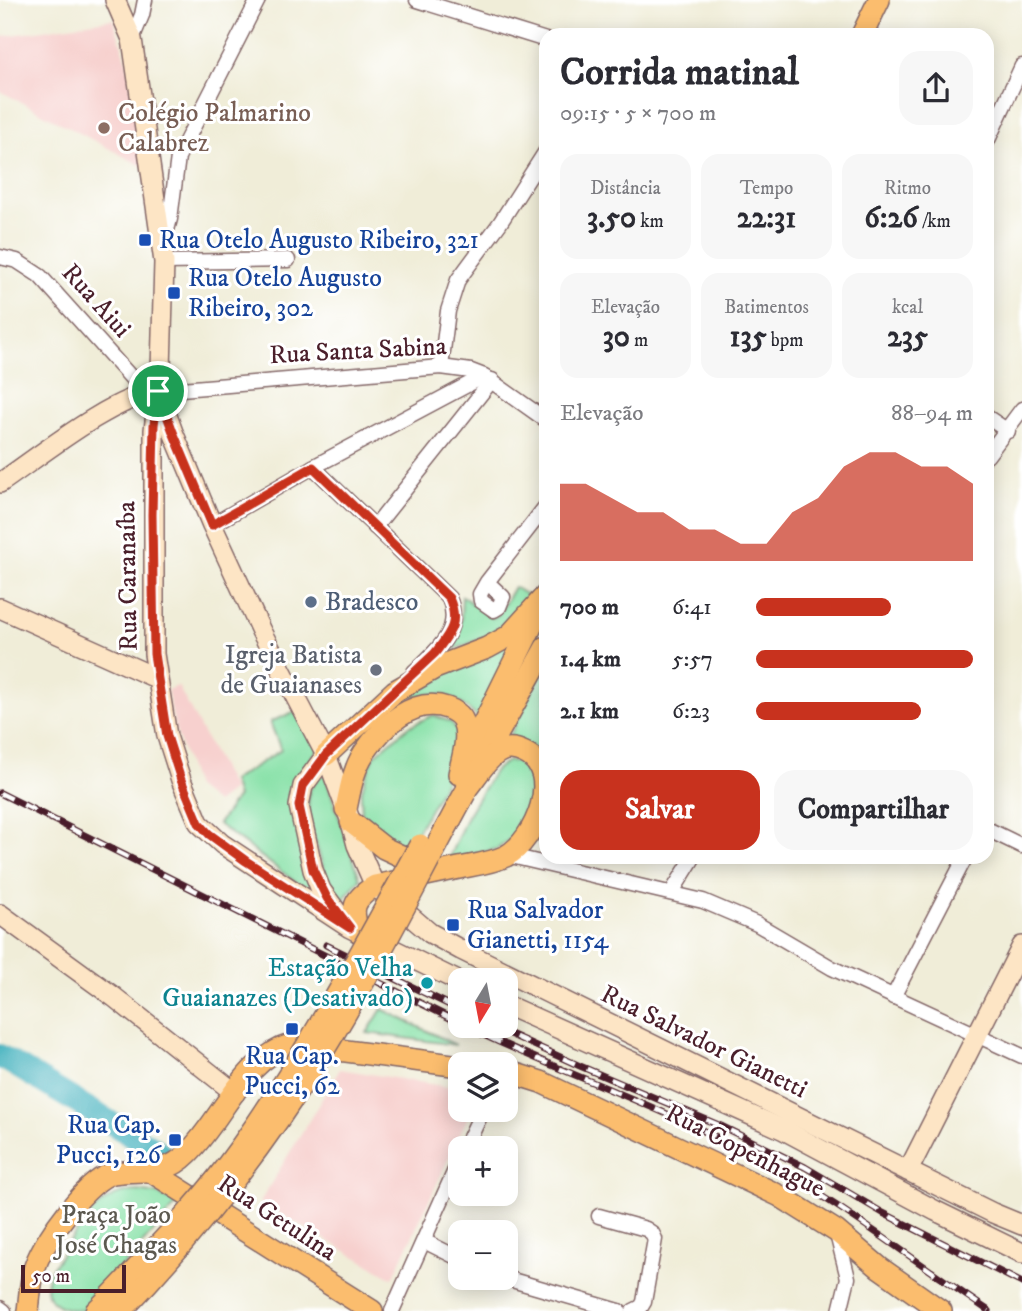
<!DOCTYPE html>
<html lang="pt">
<head>
<meta charset="utf-8">
<style>
	body { margin:0; font-family:"IM FELL DW Pica",serif; background:#f7f7f7; color:#2b2b33; height:100vh; display:flex; flex-direction:column; font-size:26px; white-space:nowrap }
	* { box-sizing:border-box; margin:0 }
	p { font-size:23px; color:#7c7c81 }
	.icon { flex:none; width:38px; height:38px; fill:none; stroke:currentColor; stroke-width:2; stroke-linecap:round; stroke-linejoin:round }
	.map { position:relative; flex:1; overflow:hidden }
	.details { position:absolute; left:539px; top:28px; width:455px; height:836px; display:flex; flex-direction:column; background:#fff; border-radius:21px; box-shadow:0 4px 18px #0003 }
	.details>* { flex:none }
	.needle { width:46px; rotate:190deg }
	.buttons { position:absolute; left:448px; top:968px; display:grid; gap:14px }
	.buttons a { display:grid; place-items:center; width:70px; height:70px; border-radius:14px; background:#fff; box-shadow:0 4px 18px #0003; font-size:35px }
	.scale { position:absolute; left:21px; bottom:18px; width:105px; box-sizing:border-box; padding-left:7px; border:4px solid #4a1f2b; border-top:0; font-size:19px; line-height:24px; white-space:nowrap; color:#4a1f2b; -webkit-text-stroke:5px #fff; paint-order:stroke }
	.pin { position:absolute; display:grid; place-items:center; width:60px; height:60px; color:#fff; margin:-30px; border:4px solid #fff; border-radius:50%; box-shadow:0 2px 7px #0007 }
	.round { display:grid; place-items:center; flex:none; width:74px; height:74px; border-radius:21px; background:#f7f7f7 }
	.overview { display:flex; align-items:center; justify-content:space-between; height:119px; padding:0 21px }
	h1 { font-size:38px; font-weight:700; line-height:52px }
	.figures { display:grid; grid-template-columns:repeat(3,1fr); gap:10px; height:119px; padding:7px 21px }
	.figures div { display:grid; align-content:center; border-radius:18px; background:#f7f7f7; text-align:center }
	.figures b { font-size:30px; font-weight:700 }
	.figures small { font-size:19px; font-weight:400 }
	.figures p { font-size:19px }
	.chart { height:196px; padding:14px 21px }
	.chart p { display:flex; justify-content:space-between }
	.chart svg { width:100%; height:126px; margin-top:7px; fill:#c8321e; opacity:.7 }
	.button { display:flex; gap:14px; margin-top:auto; padding:14px 21px }
	.button a { flex:1; height:80px; border-radius:21px; background:#c8321e; color:#fff; font-size:28px; font-weight:700; line-height:80px; text-align:center }
	.button a+a { background:#f7f7f7; color:#2b2b33 }
	ul { padding:0 21px; list-style:none; font-size:23px }
	li { display:grid; grid-template-columns:112px 84px 1fr; align-items:center; height:52px }
	li i { height:18px; border-radius:9px; background:#c8321e }
	.map>svg:first-child { display:block }
	.built { fill:#f7d0ce }
	.green { fill:#87e1a7; stroke:#688069; stroke-width:2 }
	.lines { fill:none; stroke-linecap:round; stroke-linejoin:round }
	.river { stroke:#42b1bd; stroke-width:24 }
	.street-casing { stroke:#846768; stroke-width:17 }
	.secondary-casing { stroke:#846768; stroke-width:22 }
	.primary-casing { stroke:#846768; stroke-width:24 }
	.street { stroke:#fff; stroke-width:14 }
	.secondary { stroke:#fde5c5; stroke-width:19 }
	.primary { stroke:#fbbd6e; stroke-width:21 }
	.rail-casing { stroke:#4a1f2b; stroke-width:7 }
	.rail { stroke:#fff; stroke-width:4.5; stroke-dasharray:13; stroke-linecap:butt }
	.primary-bridge-casing { stroke:#846768; stroke-width:24; stroke-linecap:butt }
	.primary-bridge { stroke:#fbbd6e; stroke-width:21 }
	.route-casing { stroke:#fff; stroke-width:14 }
	.route { stroke:#c8321e; stroke-width:9 }
	.education-dot { fill:#8d6e63; stroke:#fff; stroke-width:2.5 }
	.transit-dot { fill:#1a4fb4; stroke:#fff; stroke-width:2.5 }
	.service-dot { fill:#5c6f8a; stroke:#fff; stroke-width:2.5 }
	.worship-dot { fill:#6b7280; stroke:#fff; stroke-width:2.5 }
	.culture-dot { fill:#0f9aa8; stroke:#fff; stroke-width:2.5 }
	.labels { text-anchor:middle; dominant-baseline:central; stroke-width:6; stroke-linejoin:round; paint-order:stroke }
	.education-label { font-size:26px; fill:#785e54; stroke:#fff; text-anchor:start }
	.transit-label { font-size:26px; fill:#164399; stroke:#fff; text-anchor:start }
	.street-label { font-size:26px; fill:#4a1f2b; stroke:#fff }
	.service-label { font-size:26px; fill:#4e5e75; stroke:#fff; text-anchor:start }
	.worship-label { font-size:26px; fill:#5b616d; stroke:#fff; text-anchor:end }
	.culture-label { font-size:26px; fill:#0d838f; stroke:#fff; text-anchor:end }
	.park-label { font-size:26px; fill:#5c5950; stroke:#fff }
</style>
</head>
<body>
<div class="map">
<svg width="1022" height="1311" viewBox="0 0 1022 1311">
	<rect width="100%" height="100%" fill="#fff"/>
	<filter id="ink" filterUnits="userSpaceOnUse"><feTurbulence type="fractalNoise" baseFrequency=".0143" numOctaves="2"/><feDisplacementMap in="SourceGraphic" scale="14" xChannelSelector="R" yChannelSelector="G"/><feConvolveMatrix kernelMatrix="1 2 1 2 8 2 1 2 1" color-interpolation-filters="sRGB"/></filter>
	<filter id="wash" filterUnits="userSpaceOnUse"><feTurbulence type="fractalNoise" baseFrequency=".00686" numOctaves="4" result="noise"/><feDisplacementMap in="SourceGraphic" scale="28" xChannelSelector="R" yChannelSelector="G"/><feGaussianBlur stdDeviation="1.57" result="paint"/><feColorMatrix in="noise" values="0 0 0 0 0 0 0 0 0 0 0 0 0 0 0 0 0 1.4 0 .05"/><feComposite in="paint" operator="in"/></filter>
	<g filter="url(#wash)">
		<rect width="100%" height="100%" fill="#f0edd8"/>
		<!-- built -->
		<g class="built">
			<polygon points="113,19 127,61 142,166 0,91 0,37"/>
			<polygon points="178,686 233,790 216,803 195,787 175,728 167,690"/>
			<polygon points="340,1069 460,1089 460,1110 471,1110 393,1278 260,1202"/>
		</g>
		<!-- green -->
		<g class="green">
			<path d="M514 587 532 598C503 627 490 638 451 650L461 620 462 596 492 618 498 615Z"/>
			<path d="M523 631 479 719C451 691 441 691 403 698L425 683Z"/>
			<path d="M546 663V756C532 745 523 741 506 743Z"/>
			<polygon points="296,711 318,749 305,767 314,896 218,824 237,797 232,781 281,750 270,722"/>
			<path d="M433 715 451 722 460 734C450 782 428 812 404 853L383 840 362 815 361 794 366 776 375 755 408 727Z"/>
			<polygon points="508,761 523,763 534,771 538,784 523,829 497,849 448,860 467,816 495,770"/>
			<polygon points="323,770 360,879 346,895 342,908 332,896 308,818 309,791"/>
			<polygon points="382,1009 456,1045 367,1033"/>
			<path d="M138 1191 157 1194 178 1203 85 1310C56 1311 36 1297 52 1268 74 1237 94 1191 138 1191Z"/>
		</g>
		<g class="lines">
			<!-- river -->
			<polyline class="river" points="0,1056 158,1151"/>
		</g>
	</g>
	<g filter="url(#ink)">
		<g class="lines">
			<!-- street casing -->
			<g class="street-casing">
				<g id="street">
					<polyline points="417,0 546,40"/>
					<polyline points="132,39 142,15 145,0"/>
					<polyline points="987,142 1022,66"/>
					<polyline points="164,241 170,219 178,157 258,0"/>
					<polyline points="0,257 17,261 40,276 145,393"/>
					<polyline points="164,262 288,260"/>
					<polyline points="441,367 448,311 458,280 500,223 546,151"/>
					<polyline points="158,391 441,367 471,371 484,376 546,420"/>
					<polyline points="987,417 1008,431"/>
					<polyline points="987,456 1022,409"/>
					<path d="M313 467 449 598C463 631 436 651 414 672"/>
					<polyline points="212,525 313,467 484,376"/>
					<polyline points="375,527 492,380"/>
					<polyline points="487,582 503,597 499,607 494,610 481,601 480,594 487,582 546,506"/>
					<polyline points="987,829 1022,846"/>
					<polyline points="507,855 703,901 757,924 832,968 1022,1056"/>
					<polyline points="672,892 693,858"/>
					<polyline points="893,997 965,858"/>
					<polyline points="465,1148 483,1110"/>
					<polyline points="599,1216 646,1229 652,1233 655,1239 644,1302 641,1307 633,1311"/>
					<polyline points="837,1234 848,1278 840,1311"/>
					<polyline points="424,1241 460,1259"/>
					<polyline points="505,1278 619,1311"/>
					<polyline points="0,1308 4,1311"/>
					<polyline points="392,1311 460,1159"/>
				</g>
			</g>
			<!-- secondary casing -->
			<g class="secondary-casing">
				<g id="secondary">
					<polyline points="115,0 132,39 164,262 161,370 154,430 154,654 167,736 181,780 199,823 222,844 350,928 460,982"/>
					<polyline points="158,391 173,432 212,525 261,631 326,755 351,822 357,845 375,886 430,933 461,950 993,1213 1022,1225"/>
					<path d="M0 483C41 455 111 398 158 391"/>
					<polyline points="0,608 156,678"/>
					<polyline points="326,755 303,786 299,806 313,870 321,890 340,916"/>
					<polyline points="0,914 114,997 235,1093"/>
					<polyline points="506,1005 784,1130 936,1211 1022,1253"/>
					<polyline points="908,1171 1022,946"/>
				</g>
			</g>
			<!-- primary casing -->
			<g class="primary-casing">
				<g id="primary">
					<polyline points="862,35 879,0"/>
					<polyline points="326,755 395,691 435,668 487,648 509,636 546,595"/>
					<polyline points="468,755 537,615"/>
					<polyline points="483,760 546,647"/>
					<path d="M346 809C350 790 353 770 364 753 382 727 413 696 447 708 453 710 461 715 463 721 470 736 462 759 459 774"/>
					<polyline points="351,822 384,848 427,868"/>
					<path d="M359 932C350 909 353 899 375 886 403 880 431 874 459 868 474 865 491 863 506 856 535 841 564 772 525 753 517 749 507 747 499 752 487 758 476 777 467 788"/>
					<polyline points="506,1071 541,1082 780,1196 836,1231 880,1268 941,1311"/>
					<polyline points="152,1172 372,1311"/>
					<path d="M28 1311C30 1295 30 1279 36 1264 44 1240 89 1177 114 1173 144 1168 163 1178 188 1153 223 1119 243 1058 293 1044L460 1066"/>
					<polyline points="96,1311 107,1300"/>
				</g>
			</g>
			<!-- street -->
			<use href="#street" class="street"/>
			<!-- secondary -->
			<use href="#secondary" class="secondary"/>
			<!-- primary -->
			<use href="#primary" class="primary"/>
			<!-- rail casing -->
			<g class="rail-casing">
				<g id="rail">
					<polyline points="0,793 460,1023"/>
					<polyline points="326,945 460,1010"/>
					<path d="M465 1026C559 1072 658 1105 750 1154 835 1199 910 1258 989 1311"/>
					<polyline points="492,1026 580,1066 721,1126 805,1167 883,1213 1022,1283"/>
				</g>
			</g>
			<!-- rail -->
			<use href="#rail" class="rail"/>
			<!-- primary-bridge casing -->
			<g class="primary-bridge-casing">
				<g id="primary-bridge">
					<path d="M107 1300C153 1251 201 1203 240 1148 309 1052 363 948 420 845"/>
					<path d="M121 1311C194 1235 259 1153 315 1064 370 977 416 883 465 793"/>
				</g>
			</g>
			<!-- primary-bridge -->
			<use href="#primary-bridge" class="primary-bridge"/>
		</g>
	</g>
	<g class="lines" filter="url(#ink)">
		<!-- route casing -->
		<g class="route-casing">
			<path id="route" d="M158 391 173 432 212 525 313 467 449 598C460 623 450 633 435 653L326 755 303 786 299 806 313 870 327 898 350 928 246 861 209 834 199 823 181 780 167 736 154 654 152 515 154 425Z"/>
		</g>
		<!-- route -->
		<use href="#route" class="route"/>
	</g>
	<!-- markers -->
	<circle class="education-dot" cx="104" cy="128" r="7"/>
	<g class="transit-dot">
		<rect x="138" y="233" width="14" height="14" rx="3.5"/>
		<rect x="167" y="286" width="14" height="14" rx="3.5"/>
		<rect x="446" y="918" width="14" height="14" rx="3.5"/>
		<rect x="285" y="1022" width="14" height="14" rx="3.5"/>
		<rect x="168" y="1133" width="14" height="14" rx="3.5"/>
	</g>
	<circle class="service-dot" cx="311" cy="602" r="7"/>
	<circle class="worship-dot" cx="376" cy="670" r="7"/>
	<circle class="culture-dot" cx="427" cy="983" r="7"/>
	<g class="labels">
		<!-- education labels -->
		<g class="education-label">
			<text x="118" y="113">Colégio Palmarino<tspan x="118" dy="30">Calabrez</tspan></text>
		</g>
		<!-- transit labels -->
		<g class="transit-label">
			<text x="159" y="240">Rua Otelo Augusto Ribeiro, 321</text>
			<text x="188" y="278">Rua Otelo Augusto<tspan x="188" dy="30">Ribeiro, 302</tspan></text>
			<text x="467" y="910">Rua Salvador<tspan x="467" dy="30">Gianetti, 1154</tspan></text>
			<text x="292" y="1056" text-anchor="middle">Rua Cap.<tspan x="292" dy="30">Pucci, 62</tspan></text>
			<text x="161" y="1125" text-anchor="end">Rua Cap.<tspan x="161" dy="30">Pucci, 126</tspan></text>
		</g>
		<!-- street labels -->
		<g class="street-label">
			<text transform="translate(96 301) rotate(48)">Rua Aiui</text>
			<text transform="translate(358 351) rotate(-3)">Rua Santa Sabina</text>
			<text transform="translate(128 576) rotate(-91)">Rua Caranaíba</text>
			<text transform="translate(704 1042) rotate(26)">Rua Salvador Gianetti</text>
			<text transform="translate(745 1151) rotate(27)">Rua Copenhague</text>
			<text transform="translate(277 1218) rotate(33)">Rua Getulina</text>
		</g>
		<!-- service labels -->
		<g class="service-label">
			<text x="325" y="602">Bradesco</text>
		</g>
		<!-- worship labels -->
		<g class="worship-label">
			<text x="362" y="655">Igreja Batista<tspan x="362" dy="30">de Guaianases</tspan></text>
		</g>
		<!-- culture labels -->
		<g class="culture-label">
			<text x="413" y="968">Estação Velha<tspan x="413" dy="30">Guaianazes (Desativado)</tspan></text>
		</g>
		<!-- park labels -->
		<g class="park-label">
			<text x="116" y="1215">Praça João<tspan x="116" dy="30">José Chagas</tspan></text>
		</g>
	</g>
</svg>
<div class="buttons">
<a><svg class="needle" viewBox="-14 -14 28 28"><path d="M0-13l5 13h-10z" fill="#e53935"/><path d="M0 13l5-13h-10z" fill="#7c7c81"/></svg></a>
<a><svg class="icon" aria-label="layers" viewBox="0 0 24 24"><path d="M12 4l9 5-9 5-9-5zM3 14l9 5 9-5"/></svg></a>
<a>+</a>
<a>−</a>
</div>
<div class="scale">50 m</div>
<div class="pin" style="left:158px;top:391px;background:#1e9e55"><svg class="icon" aria-label="arrive" viewBox="0 0 24 24"><path d="M6 21V4h12l-3 4 3 4H6"/></svg></div>
<section class="details">
<div class="overview"><div><h1>Corrida matinal</h1><p>09:15 · 5 × 700 m</p></div><a class="round"><svg class="icon" aria-label="share" viewBox="0 0 24 24"><path d="M12 15V3M7 8l5-5 5 5M5 13v7h14v-7"/></svg></a></div>
<div class="figures">
<div><p>Distância</p><b>3.50<small> km</small></b></div>
<div><p>Tempo</p><b>22:31</b></div>
<div><p>Ritmo</p><b>6:26<small> /km</small></b></div>
</div>
<div class="figures">
<div><p>Elevação</p><b>30<small> m</small></b></div>
<div><p>Batimentos</p><b>135<small> bpm</small></b></div>
<div><p>kcal</p><b>235</b></div>
</div>
<div class="chart"><p><span>Elevação</span>88–94 m</p>
<svg viewBox="0 0 160 44" preserveAspectRatio="none"><path d="M0 44V17L10 17L20 22L30 27L40 27L50 33L60 33L70 38L80 38L90 27L100 22L110 11L120 6L130 6L140 11L150 11L160 17V44z"/></svg>
</div>
<ul>
<li><b>700 m</b>6:41<i style="width:62%"></i></li>
<li><b>1.4 km</b>5:57<i style="width:100%"></i></li>
<li><b>2.1 km</b>6:23<i style="width:76%"></i></li>
</ul>
<div class="button"><a>Salvar</a><a>Compartilhar</a></div>
</section>
</div>
</body>
</html>
